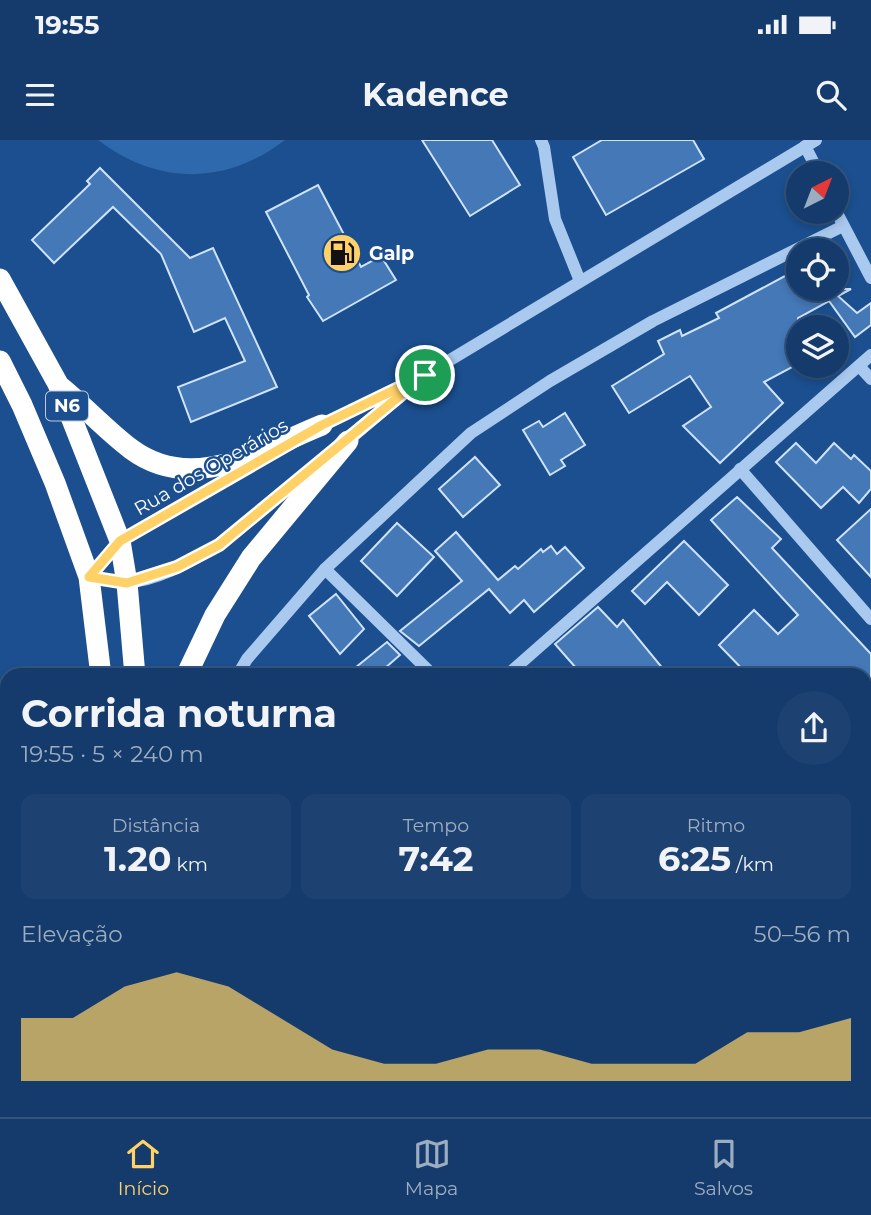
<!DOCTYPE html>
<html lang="pt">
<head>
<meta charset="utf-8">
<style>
	body { margin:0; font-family:Montserrat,sans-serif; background:#1d4271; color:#f1f3f6; height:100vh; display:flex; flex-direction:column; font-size:26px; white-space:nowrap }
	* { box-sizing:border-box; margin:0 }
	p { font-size:23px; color:#9dadc1 }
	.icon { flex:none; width:38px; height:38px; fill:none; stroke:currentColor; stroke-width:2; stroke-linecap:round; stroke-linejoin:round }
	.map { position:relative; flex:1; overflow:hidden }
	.details { position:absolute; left:0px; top:528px; width:872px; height:450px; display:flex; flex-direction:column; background:#143b6b; border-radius:21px 21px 0 0; box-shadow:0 4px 10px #0003,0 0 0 2px #33557e }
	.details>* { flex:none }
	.needle { width:46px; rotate:42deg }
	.tools { position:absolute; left:786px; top:21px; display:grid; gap:14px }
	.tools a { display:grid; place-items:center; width:63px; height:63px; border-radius:50%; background:#143b6b; box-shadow:0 4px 10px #0003,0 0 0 2px #33557e; font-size:35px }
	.pin { position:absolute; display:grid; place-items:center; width:60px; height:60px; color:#fff; margin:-30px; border:4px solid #fff; border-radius:50%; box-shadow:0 2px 7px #0007 }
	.round { display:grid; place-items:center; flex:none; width:74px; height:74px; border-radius:37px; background:#1d4271 }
	.summary { display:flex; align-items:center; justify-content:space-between; height:119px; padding:0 21px }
	h1 { font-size:38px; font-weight:700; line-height:52px }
	.metrics { display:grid; grid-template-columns:repeat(3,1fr); gap:10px; height:119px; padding:7px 21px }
	.metrics div { display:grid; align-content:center; border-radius:14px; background:#1d4271; text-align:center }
	.metrics b { font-size:35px; font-weight:700 }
	.metrics small { font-size:19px; font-weight:400 }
	.metrics p { font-size:19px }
	.chart { height:196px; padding:14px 21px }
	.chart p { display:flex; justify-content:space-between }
	.chart svg { width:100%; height:126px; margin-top:7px; fill:#ffd166; opacity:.7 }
	.status { display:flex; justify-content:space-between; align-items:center; height:49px; padding:0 35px; background:#143b6b; direction:ltr }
	.status svg { height:19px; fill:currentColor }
	header { display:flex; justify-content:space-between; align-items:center; height:91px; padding:0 21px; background:#143b6b; font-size:32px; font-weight:700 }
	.tab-bar { display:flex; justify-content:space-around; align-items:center; height:98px; border-top:2px solid #33557e; background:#143b6b; font-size:19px; color:#9dadc1 }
	.tab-bar a { display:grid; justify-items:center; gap:4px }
	.tab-bar .active { color:#ffd166 }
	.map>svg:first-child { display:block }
	.green { fill:#2e69ad }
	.building { fill:#4478b7; stroke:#cfe3fa; stroke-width:2 }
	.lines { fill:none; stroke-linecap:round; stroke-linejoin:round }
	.minor { stroke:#a9c9ee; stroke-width:12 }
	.highway { stroke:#fff; stroke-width:21 }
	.route-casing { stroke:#fff; stroke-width:14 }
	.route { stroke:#ffd166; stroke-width:9 }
	.labels { text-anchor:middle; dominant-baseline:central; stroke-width:5; stroke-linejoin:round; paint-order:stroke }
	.shield { fill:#1b4f8f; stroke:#bbcadd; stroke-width:2 }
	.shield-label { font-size:18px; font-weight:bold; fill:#fff }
	.poi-label { font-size:19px; font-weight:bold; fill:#fff; stroke:#1b4f8f; text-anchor:start }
	.street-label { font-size:19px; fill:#fff; stroke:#1b4f8f }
</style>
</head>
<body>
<div class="status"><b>19:55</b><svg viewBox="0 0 49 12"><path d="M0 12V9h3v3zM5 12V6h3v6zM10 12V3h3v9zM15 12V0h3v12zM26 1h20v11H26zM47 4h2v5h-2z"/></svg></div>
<header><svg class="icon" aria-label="menu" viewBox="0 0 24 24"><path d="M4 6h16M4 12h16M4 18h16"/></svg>Kadence<svg class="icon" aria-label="search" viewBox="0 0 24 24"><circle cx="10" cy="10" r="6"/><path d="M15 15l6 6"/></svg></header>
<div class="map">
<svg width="871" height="977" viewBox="0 0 871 977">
	<rect width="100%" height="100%" fill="#1b4f8f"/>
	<!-- green -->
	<path class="green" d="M98 0H285C225 46 157 45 98 0Z"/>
	<!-- building -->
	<g class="building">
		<polygon points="422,0 492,0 520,45 470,76"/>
		<polygon points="602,0 693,0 704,19 606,75 573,17"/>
		<polygon points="100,28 190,118 213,108 277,247 191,282 178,247 245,221 225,178 194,192 161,114 113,67 54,123 32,100 90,44 87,41"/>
		<polygon points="318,45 361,127 381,116 396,140 323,181 307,157 309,155 266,72"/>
		<polygon points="798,129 798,149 851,149 838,156 857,173 871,163 871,185 855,197 829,161 798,178 798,224 764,242 783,263 720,323 683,286 711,267 690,236 629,273 612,246 664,214 658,201 680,190 682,196 719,178 716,173"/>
		<polygon points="565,273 585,305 561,320 565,326 550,335 523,290 539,281 543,287"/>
		<polygon points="796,303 816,323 834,303 851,319 854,315 871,331 871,349 859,363 843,347 821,368 776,322"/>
		<polygon points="475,317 500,345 463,377 439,349"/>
		<polygon points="737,357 781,399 772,408 871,514 871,556 864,549 864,536 749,536 719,505 754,470 778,494 798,475 711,380"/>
		<polygon points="871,369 871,437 837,400"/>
		<polygon points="397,383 434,417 397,456 361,421"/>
		<polygon points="456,392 498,440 515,426 518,429 541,409 543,412 551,406 557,414 565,407 584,428 534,472 524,460 510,473 489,449 419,506 400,491 462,441 435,411"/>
		<polygon points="684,401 728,445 699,475 667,442 645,464 632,451"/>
		<polygon points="336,454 364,489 340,514 309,476"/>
		<polygon points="598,467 617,487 623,480 669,536 583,536 555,504"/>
		<polygon points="387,502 400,515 376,536 345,536"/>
	</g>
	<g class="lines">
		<!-- minor -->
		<g class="minor">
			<polyline points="541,0 544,7 555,79 580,141"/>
			<polyline points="805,6 819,33"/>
			<polyline points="836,71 871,138"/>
			<polyline points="859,226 871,239"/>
			<polyline points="316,288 425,235 816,0"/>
			<polyline points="343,305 412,246"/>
			<polyline points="740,329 871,479"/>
			<polyline points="325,429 434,536"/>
			<polyline points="89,437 120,401 261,320"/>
			<path d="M89 437C101 438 116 443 128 442 159 441 192 420 219 405L328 315"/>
			<polyline points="237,536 247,519 325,429 471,293 550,241 653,181 843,86"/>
			<polyline points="506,536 871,215"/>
			<polyline points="0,546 7,569"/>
			<polyline points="864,615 871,609"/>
			<polyline points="864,827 871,821"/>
			<polyline points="170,971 173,977"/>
			<polyline points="363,971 367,977"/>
			<polyline points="437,977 444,971"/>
			<polyline points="693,977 701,971"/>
		</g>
		<!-- highway -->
		<g class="highway">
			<polyline points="0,139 58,244 120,401 127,443 135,536"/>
			<polyline points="0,221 22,265 55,343 89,437 101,536"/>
			<path d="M62 248C85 267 107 291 131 309 193 355 260 310 322 285"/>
			<polyline points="186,536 215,475 251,418 348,301"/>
			<polyline points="0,892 7,878"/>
			<polyline points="3,977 7,970"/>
		</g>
	</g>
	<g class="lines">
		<!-- route casing -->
		<g class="route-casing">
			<polygon id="route" points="425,235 219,405 177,427 127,443 89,437 120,401 322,285"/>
		</g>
		<!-- route -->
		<use href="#route" class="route"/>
	</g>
	<!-- icons -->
	<defs>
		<g id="fuel-disc" transform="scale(2.0125)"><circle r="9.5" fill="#ffd166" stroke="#1b4f8f"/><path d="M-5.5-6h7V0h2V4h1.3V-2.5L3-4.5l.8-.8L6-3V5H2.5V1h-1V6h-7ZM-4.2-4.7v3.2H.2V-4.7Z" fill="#111"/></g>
	</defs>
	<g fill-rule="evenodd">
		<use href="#fuel-disc" x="342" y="113"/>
	</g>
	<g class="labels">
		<!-- shield labels -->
		<rect class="shield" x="46" y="251.5" width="42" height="29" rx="5"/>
		<g class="shield-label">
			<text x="67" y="266">N6</text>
		</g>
		<!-- poi labels -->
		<g class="poi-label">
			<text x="369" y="113">Galp</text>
		</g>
		<!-- street labels -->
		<g class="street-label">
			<text transform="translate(211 327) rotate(-30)">Rua dos Operários</text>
		</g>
	</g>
</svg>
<div class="tools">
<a><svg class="needle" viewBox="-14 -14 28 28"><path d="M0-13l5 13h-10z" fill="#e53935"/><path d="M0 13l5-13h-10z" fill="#9dadc1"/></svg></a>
<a><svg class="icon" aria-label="locate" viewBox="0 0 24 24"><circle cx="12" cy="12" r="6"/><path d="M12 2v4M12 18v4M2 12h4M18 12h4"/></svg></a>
<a><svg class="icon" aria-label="layers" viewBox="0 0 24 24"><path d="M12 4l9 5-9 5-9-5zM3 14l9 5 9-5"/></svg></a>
</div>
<div class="pin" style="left:425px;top:235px;background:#1e9e55"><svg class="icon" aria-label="arrive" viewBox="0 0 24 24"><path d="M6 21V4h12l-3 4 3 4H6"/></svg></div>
<section class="details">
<div class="summary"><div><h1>Corrida noturna</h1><p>19:55 · 5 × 240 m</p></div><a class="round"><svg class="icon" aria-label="share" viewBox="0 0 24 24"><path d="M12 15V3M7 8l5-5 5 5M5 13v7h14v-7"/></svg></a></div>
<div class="metrics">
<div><p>Distância</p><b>1.20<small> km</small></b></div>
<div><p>Tempo</p><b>7:42</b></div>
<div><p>Ritmo</p><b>6:25<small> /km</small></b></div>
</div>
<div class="chart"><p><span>Elevação</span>50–56 m</p>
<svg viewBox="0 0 160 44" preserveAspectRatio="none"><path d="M0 44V22L10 22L20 11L30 6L40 11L50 22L60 33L70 38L80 38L90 33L100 33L110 38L120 38L130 38L140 27L150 27L160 22V44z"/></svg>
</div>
</section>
</div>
<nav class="tab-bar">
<a class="active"><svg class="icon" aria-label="home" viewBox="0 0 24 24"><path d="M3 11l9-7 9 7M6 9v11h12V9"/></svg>Início</a>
<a><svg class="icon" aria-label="map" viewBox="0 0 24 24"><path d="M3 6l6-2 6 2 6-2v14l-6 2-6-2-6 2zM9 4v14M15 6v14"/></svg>Mapa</a>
<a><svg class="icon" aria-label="saved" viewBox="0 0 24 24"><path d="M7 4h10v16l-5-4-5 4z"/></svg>Salvos</a>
</nav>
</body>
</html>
